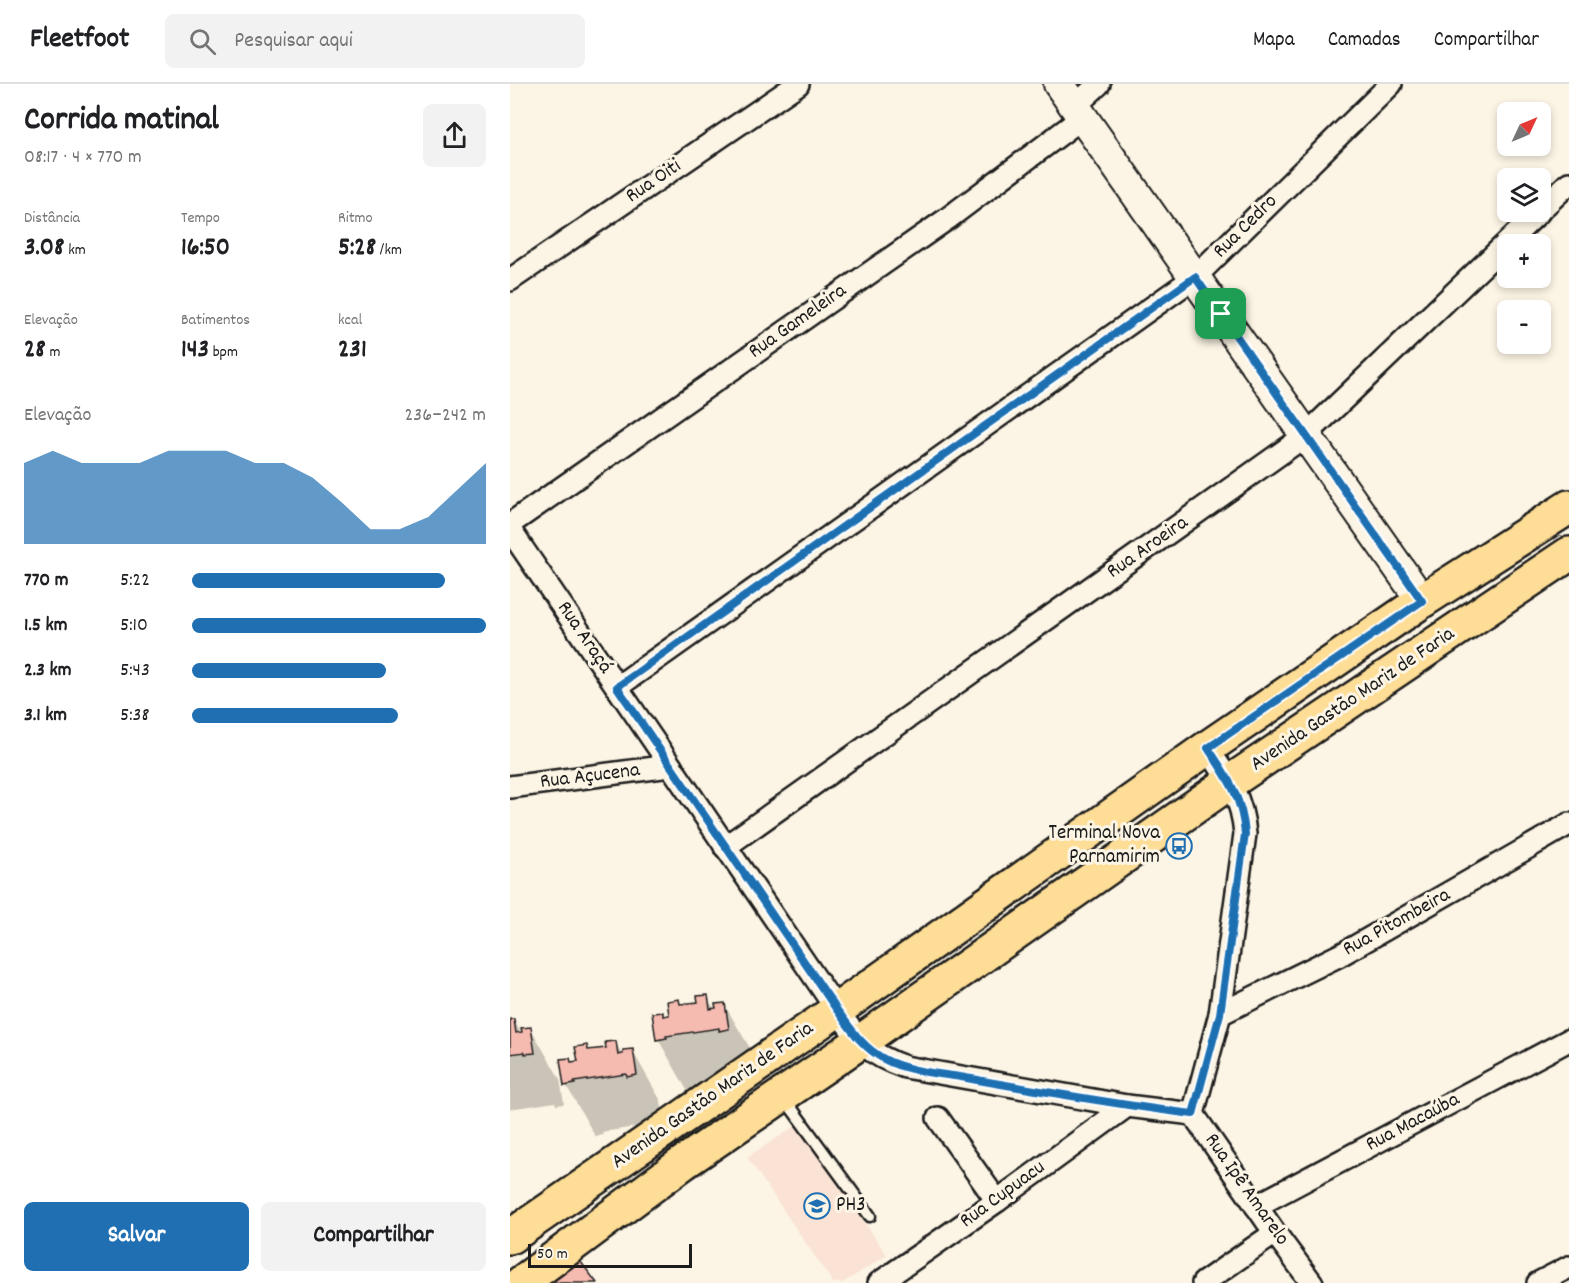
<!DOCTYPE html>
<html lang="pt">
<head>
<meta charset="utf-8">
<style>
	body { margin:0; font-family:Dekko,sans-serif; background:#f2f2f2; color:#202124; height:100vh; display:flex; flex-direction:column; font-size:22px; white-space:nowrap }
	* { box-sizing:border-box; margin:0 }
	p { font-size:20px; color:#757577 }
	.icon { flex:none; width:33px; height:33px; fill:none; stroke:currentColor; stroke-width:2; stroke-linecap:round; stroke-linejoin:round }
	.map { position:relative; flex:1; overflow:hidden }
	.side { display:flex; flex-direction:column; background:#fff; width:510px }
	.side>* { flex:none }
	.needle { width:39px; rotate:46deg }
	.tools { position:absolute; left:987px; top:18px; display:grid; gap:12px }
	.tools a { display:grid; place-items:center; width:54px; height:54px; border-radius:9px; background:#fff; box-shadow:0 3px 9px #0003; font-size:30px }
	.scale { position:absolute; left:18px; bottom:15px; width:164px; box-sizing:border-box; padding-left:6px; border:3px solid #1c1c1c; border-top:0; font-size:16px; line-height:21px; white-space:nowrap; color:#1c1c1c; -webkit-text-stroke:4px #fcf5e5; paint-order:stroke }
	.pin { position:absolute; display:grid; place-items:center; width:51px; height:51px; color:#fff; margin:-26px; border-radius:12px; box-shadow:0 3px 9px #0006 }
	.round { display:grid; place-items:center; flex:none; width:63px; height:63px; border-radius:9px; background:#f2f2f2 }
	.headline { display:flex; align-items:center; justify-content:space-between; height:102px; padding:0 24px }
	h1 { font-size:33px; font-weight:700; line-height:45px }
	.figures { display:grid; grid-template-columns:repeat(3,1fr); gap:9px; height:102px; padding:6px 24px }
	.figures div { display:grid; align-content:center }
	.figures b { font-size:26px; font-weight:700 }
	.figures small { font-size:16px; font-weight:400 }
	.figures p { font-size:16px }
	.chart { height:168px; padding:12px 24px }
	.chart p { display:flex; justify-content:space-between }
	.chart svg { width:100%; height:108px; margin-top:6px; fill:#1f6fb2; opacity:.7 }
	.button { display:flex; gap:12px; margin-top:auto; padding:12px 24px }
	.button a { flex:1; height:69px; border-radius:9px; background:#1f6fb2; color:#fff; font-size:24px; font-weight:700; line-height:69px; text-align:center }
	.button a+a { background:#f2f2f2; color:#202124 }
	ul { padding:0 24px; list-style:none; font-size:20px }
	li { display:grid; grid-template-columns:96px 72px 1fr; align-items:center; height:45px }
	li i { height:15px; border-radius:8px; background:#1f6fb2 }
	header { display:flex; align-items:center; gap:36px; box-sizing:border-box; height:84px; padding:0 30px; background:#fff; border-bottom:2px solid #e0e0e0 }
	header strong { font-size:28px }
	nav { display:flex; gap:33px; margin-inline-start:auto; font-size:21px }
	.search { width:420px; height:54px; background:#f2f2f2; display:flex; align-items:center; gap:15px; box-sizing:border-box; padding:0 21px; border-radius:9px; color:#757577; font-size:22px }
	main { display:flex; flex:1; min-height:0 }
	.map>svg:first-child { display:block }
	.built { fill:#fae3d5 }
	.shadow { fill:#0003 }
	.building { fill:#f5bab0; stroke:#1c1c1c; stroke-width:1.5 }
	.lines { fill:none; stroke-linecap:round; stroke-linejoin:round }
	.lane-casing { stroke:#1c1c1c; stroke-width:15 }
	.street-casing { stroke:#1c1c1c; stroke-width:26 }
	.secondary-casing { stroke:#1c1c1c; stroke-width:34 }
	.primary-casing { stroke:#1c1c1c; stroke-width:38 }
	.lane { stroke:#fcf5e5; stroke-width:10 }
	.street { stroke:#fcf5e5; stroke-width:21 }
	.secondary { stroke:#fcf5e5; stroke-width:30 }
	.primary { stroke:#fedd96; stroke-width:33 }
	.route-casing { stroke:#fff; stroke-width:12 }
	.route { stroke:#1f6fb2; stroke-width:8 }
	.labels { text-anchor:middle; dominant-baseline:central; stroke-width:6; stroke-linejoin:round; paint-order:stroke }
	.street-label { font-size:21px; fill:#1c1c1c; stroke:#fcf5e5 }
	.poi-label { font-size:21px; fill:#1c1c1c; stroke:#fcf5e5; text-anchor:end }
</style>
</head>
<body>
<header>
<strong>Fleetfoot</strong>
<div class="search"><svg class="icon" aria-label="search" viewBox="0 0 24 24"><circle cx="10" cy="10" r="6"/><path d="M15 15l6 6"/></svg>Pesquisar aqui</div>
<nav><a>Mapa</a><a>Camadas</a><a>Compartilhar</a></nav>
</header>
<main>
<section class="side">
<div class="headline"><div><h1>Corrida matinal</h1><p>08:17 · 4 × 770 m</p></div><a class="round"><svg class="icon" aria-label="share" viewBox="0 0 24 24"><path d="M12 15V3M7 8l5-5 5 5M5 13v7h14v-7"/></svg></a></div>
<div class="figures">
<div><p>Distância</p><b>3.08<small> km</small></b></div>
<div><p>Tempo</p><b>16:50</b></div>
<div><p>Ritmo</p><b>5:28<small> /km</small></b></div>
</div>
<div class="figures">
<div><p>Elevação</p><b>28<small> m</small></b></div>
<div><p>Batimentos</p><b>143<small> bpm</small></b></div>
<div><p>kcal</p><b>231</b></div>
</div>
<div class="chart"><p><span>Elevação</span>236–242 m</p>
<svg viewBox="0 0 160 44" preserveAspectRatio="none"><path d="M0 44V11L10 6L20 11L30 11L40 11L50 6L60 6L70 6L80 11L90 11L100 17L110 27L120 38L130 38L140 33L150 22L160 11V44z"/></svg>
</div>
<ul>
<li><b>770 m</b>5:22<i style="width:86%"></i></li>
<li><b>1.5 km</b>5:10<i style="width:100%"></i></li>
<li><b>2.3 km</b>5:43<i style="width:66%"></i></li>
<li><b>3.1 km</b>5:38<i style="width:70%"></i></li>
</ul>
<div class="button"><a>Salvar</a><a>Compartilhar</a></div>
</section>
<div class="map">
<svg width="1059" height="1199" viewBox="0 0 1059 1199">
	<rect width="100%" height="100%" fill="#fcf5e5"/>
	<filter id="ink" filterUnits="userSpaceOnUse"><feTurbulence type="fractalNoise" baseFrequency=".0167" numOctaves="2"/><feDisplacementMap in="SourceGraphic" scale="12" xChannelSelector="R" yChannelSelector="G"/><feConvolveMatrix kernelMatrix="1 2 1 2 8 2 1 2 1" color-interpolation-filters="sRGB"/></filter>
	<g filter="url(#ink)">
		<!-- built -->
		<polygon class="built" points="287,1041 377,1171 333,1199 323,1199 237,1073"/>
		<!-- shadow -->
		<g class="shadow">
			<polygon points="197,913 208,931 214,920 244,971 238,994 184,1002 185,1005 177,1006 148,955 152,929 154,933 161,932 169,917 171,922 190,919"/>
			<polygon points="4,936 14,955 21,945 50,995 54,1020 46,1021 45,1018 0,1025 0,937"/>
			<polygon points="105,958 115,975 122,966 151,1017 155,1042 146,1040 92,1048 93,1051 85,1052 56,1001 62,979 69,978 76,963 79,967 97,965"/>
		</g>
		<!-- building -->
		<g class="building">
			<polygon points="198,911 200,925 206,924 205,920 215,919 219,945 209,947 209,944 156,952 157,954 146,956 142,929 153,928 153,932 159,931 157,917 169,915 170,920 188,918 187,912"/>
			<polygon points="0,935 4,935 6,949 12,948 11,944 21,943 25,969 15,970 15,968 0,970"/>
			<polygon points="106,957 108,971 113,970 113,966 123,965 127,991 117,993 116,990 64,998 65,1000 54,1002 50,975 60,974 61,978 68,977 65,963 77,961 78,966 96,964 95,958"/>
			<polygon points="67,1173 87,1199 34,1199"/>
		</g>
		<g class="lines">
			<!-- lane casing -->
			<g class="lane-casing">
				<polyline id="lane" points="274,1014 360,1132"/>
			</g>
			<!-- street casing -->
			<g class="street-casing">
				<g id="street">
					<polyline points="565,22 589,0"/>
					<polyline points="1030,126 1059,99"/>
					<polyline points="0,196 288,0"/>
					<polyline points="0,440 437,135 573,33"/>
					<path d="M0 446 327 926C349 957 357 970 395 983L617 1022 683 1030"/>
					<polyline points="107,603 685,193 881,0"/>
					<path d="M697 664C718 694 732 713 735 750L710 930 683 1030 765 1149 802 1199"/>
					<polyline points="0,703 160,682"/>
					<polyline points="215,763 795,352 1029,128"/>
					<polyline points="710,930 832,870 1059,740"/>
					<polyline points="428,1034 487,1117"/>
					<polyline points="746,1122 1059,956"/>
					<polyline points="369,1199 487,1117 617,1022"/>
					<polyline points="693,1199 765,1149"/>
					<polyline points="1028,1199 1059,1183"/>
				</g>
			</g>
			<!-- secondary casing -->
			<g class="secondary-casing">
				<polyline id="secondary" points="549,0 912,517"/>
			</g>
			<!-- primary casing -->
			<g class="primary-casing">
				<g id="primary">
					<polyline points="0,1153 327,926 697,664 912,517 1059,423"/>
					<polyline points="11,1199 173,1079 350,958 720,698 1059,470"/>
				</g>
			</g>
			<!-- lane -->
			<use href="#lane" class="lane"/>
			<!-- street -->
			<use href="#street" class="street"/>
			<!-- secondary -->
			<use href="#secondary" class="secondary"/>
			<!-- primary -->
			<use href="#primary" class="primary"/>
		</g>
	</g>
	<g class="lines" filter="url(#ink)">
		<!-- route casing -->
		<g class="route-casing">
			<path id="route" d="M685 193 912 517 698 664C718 694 732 713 735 750L710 930 683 1030C609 1021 536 1008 462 995 436 990 397 988 374 975 352 963 341 945 327 926L107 603Z"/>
		</g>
		<!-- route -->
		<use href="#route" class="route"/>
	</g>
	<!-- icons -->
	<defs>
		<g id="bus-ring" transform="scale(1.35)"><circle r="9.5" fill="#fcf5e5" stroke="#1f6fb2" stroke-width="1.5"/><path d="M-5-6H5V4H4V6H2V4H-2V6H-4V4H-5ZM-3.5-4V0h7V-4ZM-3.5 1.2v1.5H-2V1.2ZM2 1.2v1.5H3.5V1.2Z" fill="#1f6fb2"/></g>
		<g id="school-ring" transform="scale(1.35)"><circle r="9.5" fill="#fcf5e5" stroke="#1f6fb2" stroke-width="1.5"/><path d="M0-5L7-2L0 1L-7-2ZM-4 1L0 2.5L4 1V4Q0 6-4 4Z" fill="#1f6fb2"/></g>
	</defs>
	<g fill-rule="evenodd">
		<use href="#bus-ring" x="669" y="762"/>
		<use href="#school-ring" x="307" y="1122"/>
	</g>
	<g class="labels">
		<!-- street labels -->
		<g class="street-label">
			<text transform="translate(144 98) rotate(-34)">Rua Oiti</text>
			<text transform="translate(736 143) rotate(-45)">Rua Cedro</text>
			<text transform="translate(288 238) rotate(-35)">Rua Gameleira</text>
			<text transform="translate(638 464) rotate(-35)">Rua Aroeira</text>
			<text transform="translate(74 554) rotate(56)">Rua Araçá</text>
			<text transform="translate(843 616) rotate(-34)">Avenida Gastão Mariz de Faria</text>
			<text transform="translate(80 693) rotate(-7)">Rua Açucena</text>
			<text transform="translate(887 839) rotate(-29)">Rua Pitombeira</text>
			<text transform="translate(203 1012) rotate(-35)">Avenida Gastão Mariz de Faria</text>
			<text transform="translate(903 1039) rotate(-28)">Rua Macaúba</text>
			<text transform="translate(736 1106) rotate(55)">Rua Ipê Amarelo</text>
			<text transform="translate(493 1111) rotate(-36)">Rua Cupuacu</text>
		</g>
		<!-- poi labels -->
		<g class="poi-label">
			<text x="650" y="750">Terminal Nova<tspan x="650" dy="24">Parnamirim</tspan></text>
			<text x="326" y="1122" text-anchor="start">PH3</text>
		</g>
	</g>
</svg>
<div class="tools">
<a><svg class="needle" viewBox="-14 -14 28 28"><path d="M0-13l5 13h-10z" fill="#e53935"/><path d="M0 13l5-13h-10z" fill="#757577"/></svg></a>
<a><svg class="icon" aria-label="layers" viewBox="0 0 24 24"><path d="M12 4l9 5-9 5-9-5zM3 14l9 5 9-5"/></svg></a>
<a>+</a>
<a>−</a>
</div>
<div class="scale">50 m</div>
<div class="pin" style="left:711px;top:230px;background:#1e9e55"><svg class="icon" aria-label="arrive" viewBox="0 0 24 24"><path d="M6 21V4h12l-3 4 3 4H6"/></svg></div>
</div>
</main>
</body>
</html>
